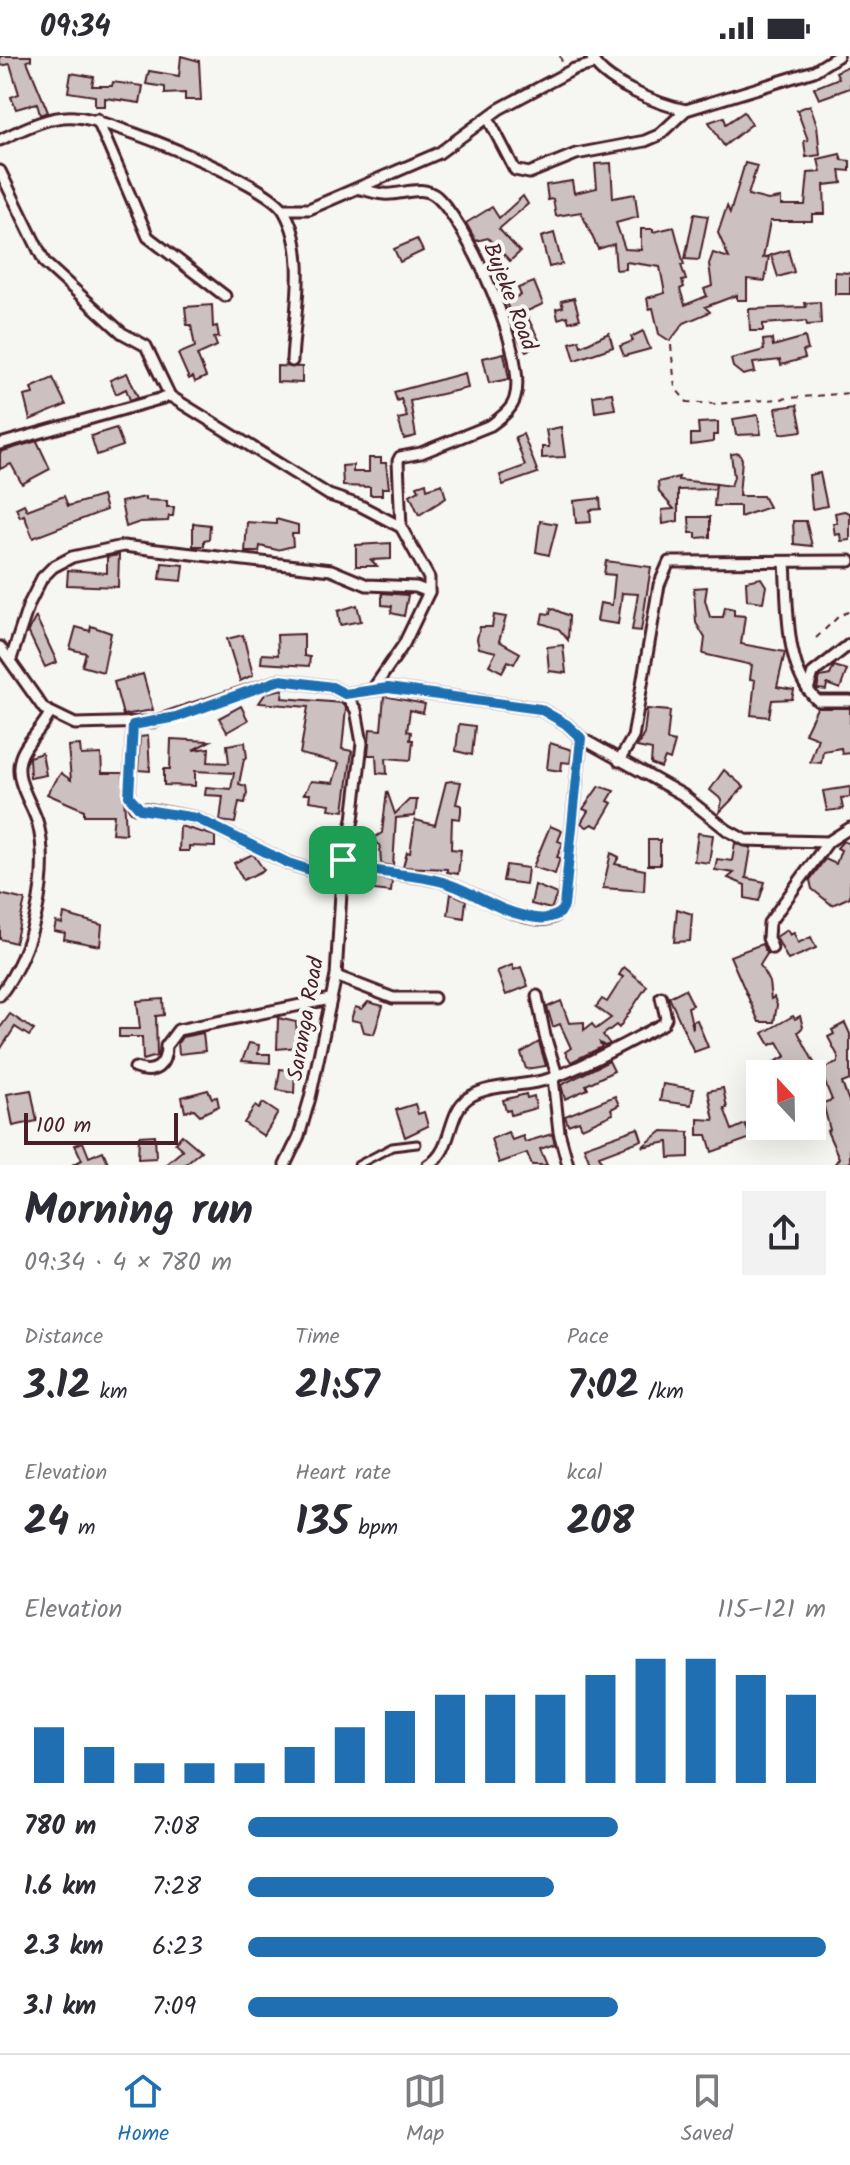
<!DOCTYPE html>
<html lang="en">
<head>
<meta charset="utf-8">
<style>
	body { margin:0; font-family:Kalam,sans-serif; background:#f2f2f3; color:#2b2b33; height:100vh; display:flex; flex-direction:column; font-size:30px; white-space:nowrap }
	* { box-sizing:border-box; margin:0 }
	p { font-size:26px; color:#7c7c81 }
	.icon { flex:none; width:44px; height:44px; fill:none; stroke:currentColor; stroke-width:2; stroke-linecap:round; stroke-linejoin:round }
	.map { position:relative; height:1109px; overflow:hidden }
	.sheet { display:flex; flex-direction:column; background:#fff; flex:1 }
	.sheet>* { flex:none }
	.needle { width:52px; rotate:338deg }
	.buttons { position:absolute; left:746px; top:1004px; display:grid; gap:16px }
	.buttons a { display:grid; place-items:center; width:80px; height:80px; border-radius:0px; background:#fff; box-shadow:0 8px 32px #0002; font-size:40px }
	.scale { position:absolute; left:24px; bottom:20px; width:154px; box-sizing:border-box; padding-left:8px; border:4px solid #4a1f2b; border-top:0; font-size:22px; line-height:28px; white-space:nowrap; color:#4a1f2b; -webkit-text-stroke:6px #f6f6f2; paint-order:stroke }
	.pin { position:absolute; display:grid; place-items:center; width:68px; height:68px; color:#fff; margin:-34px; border-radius:16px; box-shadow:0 4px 12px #0006 }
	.round { display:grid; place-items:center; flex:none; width:84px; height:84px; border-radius:0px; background:#f2f2f3 }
	.headline { display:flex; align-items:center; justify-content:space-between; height:136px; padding:0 24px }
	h1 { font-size:44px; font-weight:700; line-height:60px }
	.stats { display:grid; grid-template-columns:repeat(3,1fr); gap:12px; height:136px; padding:8px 24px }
	.stats div { display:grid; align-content:center }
	.stats b { font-size:40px; font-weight:700 }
	.stats small { font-size:22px; font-weight:400 }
	.stats p { font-size:22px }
	.chart { height:224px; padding:16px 24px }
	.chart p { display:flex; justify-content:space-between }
	.chart svg { width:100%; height:144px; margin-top:8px; stroke:#1f6fb2; stroke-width:6 }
	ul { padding:0 24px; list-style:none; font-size:26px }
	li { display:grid; grid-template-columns:128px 96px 1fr; align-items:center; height:60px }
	li i { height:20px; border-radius:10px; background:#1f6fb2 }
	.status { display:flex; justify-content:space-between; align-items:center; height:56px; padding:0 40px; background:#fff; direction:ltr }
	.status svg { height:22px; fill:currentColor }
	.dock { display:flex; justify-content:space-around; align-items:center; height:112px; border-top:2px solid #e1e1e2; background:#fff; font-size:22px; color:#7c7c81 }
	.dock a { display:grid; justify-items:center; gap:4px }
	.dock .on { color:#1f6fb2 }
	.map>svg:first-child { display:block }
	.building { fill:#ccc1c0; stroke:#4a1f2b; stroke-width:2 }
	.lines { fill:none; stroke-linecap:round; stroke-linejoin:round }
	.service-casing { stroke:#4a1f2b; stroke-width:11 }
	.minor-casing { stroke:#4a1f2b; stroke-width:15 }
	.path { stroke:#4a1f2b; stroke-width:2; stroke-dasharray:6 6; stroke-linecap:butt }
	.service { stroke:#f6f6f2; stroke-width:5 }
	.minor { stroke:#f6f6f2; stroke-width:9 }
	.route-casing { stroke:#fff; stroke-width:16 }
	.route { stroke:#1f6fb2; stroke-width:10 }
	.labels { text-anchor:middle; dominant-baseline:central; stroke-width:8; stroke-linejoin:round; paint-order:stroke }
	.street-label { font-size:22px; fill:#4a1f2b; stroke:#f6f6f2 }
</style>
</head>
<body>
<div class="status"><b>09:34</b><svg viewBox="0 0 49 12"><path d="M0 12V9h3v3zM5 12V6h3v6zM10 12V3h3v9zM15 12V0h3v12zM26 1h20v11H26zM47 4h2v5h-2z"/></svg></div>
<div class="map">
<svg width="850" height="1109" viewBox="0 0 850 1109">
	<rect width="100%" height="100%" fill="#f6f6f2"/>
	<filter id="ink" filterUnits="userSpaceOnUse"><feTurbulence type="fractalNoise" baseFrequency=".0125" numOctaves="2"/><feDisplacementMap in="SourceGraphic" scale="16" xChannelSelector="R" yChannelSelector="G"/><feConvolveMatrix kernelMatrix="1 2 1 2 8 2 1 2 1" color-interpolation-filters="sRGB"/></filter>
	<g filter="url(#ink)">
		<!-- building -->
		<g class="building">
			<polygon points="0,0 31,0 31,4 27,5 48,56 40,59 37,47 16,53 11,41 19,38 10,8 0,10"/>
			<polygon points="181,0 199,5 201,44 185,44 185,37 165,38 165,31 146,28 149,15 179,20"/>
			<polygon points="850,9 850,32 819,43 814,32 839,22 836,16"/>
			<polygon points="71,17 94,21 92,30 112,30 113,26 143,30 140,47 105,42 105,50 95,50 95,40 68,36"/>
			<polygon points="810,49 817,69 820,99 806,101 804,85 808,84 797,54"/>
			<polygon points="744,56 752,68 724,90 709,66 724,61 726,68"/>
			<polygon points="840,98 842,104 850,105 850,115 840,114 842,127 824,129 825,158 812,158 812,165 770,165 763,202 769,200 765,225 747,223 747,244 737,244 737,239 705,251 710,256 684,267 670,285 659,278 653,252 649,253 647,242 665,237 660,211 626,206 626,213 616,214 614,188 598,193 581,156 556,160 553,143 548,144 546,129 572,125 574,137 597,132 595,108 611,107 613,142 635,138 638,161 616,167 625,193 641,194 641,173 653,173 653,176 674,171 684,209 681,209 686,224 682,225 684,231 680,233 685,249 707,240 704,233 712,230 709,208 713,197 729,202 718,177 727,150 730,157 745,107 757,110 748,139 768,144 781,142 781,149 805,149 808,117 821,116 818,103"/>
			<polygon points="523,140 528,148 499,173 520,196 510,205 488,182 476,185 466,167 492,151 499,162"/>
			<polygon points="694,158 708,160 699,204 685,203"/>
			<polygon points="554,177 562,208 549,211 541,181"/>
			<polygon points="417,183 423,195 400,206 394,193"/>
			<polygon points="788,194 794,216 778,221 771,199"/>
			<polygon points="835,216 850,217 850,238 835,238"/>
			<polygon points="534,226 543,248 525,256 541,288 526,295 516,279 506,245 521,239 518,232"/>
			<polygon points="574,242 580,263 569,266 567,260 558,263 556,253 563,251 561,245"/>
			<polygon points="820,246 821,268 807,269 806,265 763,268 763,275 750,275 749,253 806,251 805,247"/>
			<polygon points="212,249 213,271 217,270 219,281 214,282 217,290 197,299 206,321 195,326 193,321 189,323 178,298 195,291 191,269 187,269 185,251"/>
			<polygon points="643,275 650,293 624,300 620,290 633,285 631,281"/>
			<polygon points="609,277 613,291 575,304 570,287 579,284 581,290"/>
			<polygon points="805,281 808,294 803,295 805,302 781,309 780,304 753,307 755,316 743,319 733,311 731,303 764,294 763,284 772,283 773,290"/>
			<polygon points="504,297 509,323 489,327 483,302"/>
			<polygon points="277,310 302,311 302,327 277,326"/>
			<polygon points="127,317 138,341 130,344 126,333 116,338 110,324"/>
			<polygon points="465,317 468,332 410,345 416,380 404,383 398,363 407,361 401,343 397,345 394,336"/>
			<polygon points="53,322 66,349 30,364 24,340 33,338 31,332"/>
			<polygon points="612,337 615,353 595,356 593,340"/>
			<polygon points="797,349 802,375 780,378 776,352"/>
			<polygon points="758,359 761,378 736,379 733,363"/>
			<polygon points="718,366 718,379 713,379 713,386 691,389 691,378 699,378 698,367"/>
			<polygon points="561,371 565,401 542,402 542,391 549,391 546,374"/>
			<polygon points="116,372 123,390 97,399 91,380"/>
			<polygon points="523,378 538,417 503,429 500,419 525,410 515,381"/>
			<polygon points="37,385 50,413 22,428 11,408 0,413 0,396"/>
			<polygon points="739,397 742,403 739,440 763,440 769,451 740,461 740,450 714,450 716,428 731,430 734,421 731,398"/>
			<polygon points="369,402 381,402 381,407 386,407 389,432 382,432 382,439 370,439 370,431 343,430 342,410 353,409 353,416 369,416"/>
			<polygon points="820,417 827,450 812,453 809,419"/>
			<polygon points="679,421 678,424 716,428 715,433 678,434 678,465 663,468 662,454 674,453 659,436 658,426"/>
			<polygon points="426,427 427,433 442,428 446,442 419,459 410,439 419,434 417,430"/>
			<polygon points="64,440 68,450 102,440 106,454 33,482 24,459 20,461 16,452 24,448 27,454"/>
			<polygon points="145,441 145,444 167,445 167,451 174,451 173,460 169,460 168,465 140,466 126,471 121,446"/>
			<polygon points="600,442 601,453 590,454 591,466 576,467 574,445"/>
			<polygon points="844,455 850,457 850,484 841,485 840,478 835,479 833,467 837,467 835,457"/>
			<polygon points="689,461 710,461 710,481 696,482 696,477 690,477"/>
			<polygon points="276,463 298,469 298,478 292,478 293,490 277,494 260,490 259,496 245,496 247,466 276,468"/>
			<polygon points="540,465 557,468 549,499 536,496"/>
			<polygon points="793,465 806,465 812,490 794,488"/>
			<polygon points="193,467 210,469 209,483 204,484 204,490 193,490"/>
			<polygon points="391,487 391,503 371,504 377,510 356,510 356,489"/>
			<polygon points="119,499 118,531 67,529 68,514 107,517 107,501"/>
			<polygon points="606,505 651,511 641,575 632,574 638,538 622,537 618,568 597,565 600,547 612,549 615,519 604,518"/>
			<polygon points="162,507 184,509 182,525 160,523"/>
			<polygon points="761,522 766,530 763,546 747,544 746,525"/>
			<polygon points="707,531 705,544 710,561 723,561 725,551 734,553 734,559 745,560 741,588 785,596 777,631 794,634 792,643 772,644 769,661 751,659 755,624 750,623 752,609 703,598 705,582 696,567 694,532"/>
			<polygon points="382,537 408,539 404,560 391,557 392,550 382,549"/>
			<polygon points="357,549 361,565 340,569 338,555"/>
			<polygon points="551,552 569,560 568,584 559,573 541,567 543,557 550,558"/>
			<polygon points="494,559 506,561 499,585 520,597 514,608 508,605 502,616 489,609 496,596 479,592 477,583 480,571 492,571"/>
			<polygon points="36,561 57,606 45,611 28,575"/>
			<polygon points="91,570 111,577 103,616 82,610 86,597 70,593 76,571 90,575"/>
			<polygon points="304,578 304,600 310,601 309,610 261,607 262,598 278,599 277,579"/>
			<polygon points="243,579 253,619 240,625 227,583"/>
			<polygon points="563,589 566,617 549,615 547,591"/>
			<polygon points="834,610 847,614 840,633 827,628 826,634 817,633 820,621 830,619"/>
			<polygon points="143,618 153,654 123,659 114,626"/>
			<polygon points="283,633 282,642 342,647 346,652 342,693 352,695 344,755 329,753 330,748 309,745 310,738 304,738 311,725 333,727 339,707 300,698 308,651 259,647 266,637"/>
			<polygon points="384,640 425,648 423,657 410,654 407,675 411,676 410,684 413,684 411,704 386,702 387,718 377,717 376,699 368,699 370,673 381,674"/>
			<polygon points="241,650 248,664 227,676 219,662"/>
			<polygon points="817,652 850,652 850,697 842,698 841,692 823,695 821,707 810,706 818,682 805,677"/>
			<polygon points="647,653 670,655 667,684 675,686 670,704 665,702 661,712 651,708 652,694 637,691 644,678"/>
			<polygon points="459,668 475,670 472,699 456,695"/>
			<polygon points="148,680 150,715 138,714 140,681"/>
			<polygon points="171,683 210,685 193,694 209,692 208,706 229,707 227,689 245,686 247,702 244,703 239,728 246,730 247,737 245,747 239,746 235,767 220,765 223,740 205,739 206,731 231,733 234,717 195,715 195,730 164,729 164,713 170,713"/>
			<polygon points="550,687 572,694 570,707 562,706 561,715 547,713"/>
			<polygon points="80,689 81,699 101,698 102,717 123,717 126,778 112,777 114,759 84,759 84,754 47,738 61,717 71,724 68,690"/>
			<polygon points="42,697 46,719 30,722 29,701"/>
			<polygon points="724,714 744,731 719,757 722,744 710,734"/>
			<polygon points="452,725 461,726 456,748 461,749 461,756 460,763 452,762 451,793 461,794 458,818 447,816 447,813 403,811 407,796 410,797 415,764 435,769 446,726"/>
			<polygon points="599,730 614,735 608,745 612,747 598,771 592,768 587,771 581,767 588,755 583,753"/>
			<polygon points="850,731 850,741 841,742 843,753 827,755 823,735"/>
			<polygon points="387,735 395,758 409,744 417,744 415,760 396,762 393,810 381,808 380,790 372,783 382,777"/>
			<polygon points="180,770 215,780 215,791 189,790 189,795 179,795"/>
			<polygon points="550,770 562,775 558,785 563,787 557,801 560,802 555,818 533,811"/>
			<polygon points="698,777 713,779 709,807 694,805"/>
			<rect x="648" y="784" width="12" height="25"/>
			<polygon points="843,785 850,788 850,841 832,849 812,833 810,824 825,803 836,808 841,794 837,792"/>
			<polygon points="735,787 751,792 746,822 765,826 759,845 745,842 745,829 728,822 734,817 715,814 717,803 732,805"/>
			<polygon points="611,797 619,801 615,808 645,814 644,835 603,832"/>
			<polygon points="253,798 264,814 243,824 234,807"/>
			<polygon points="506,809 528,812 526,828 503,825"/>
			<polygon points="359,818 392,825 391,836 356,832"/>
			<polygon points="535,829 557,838 551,853 531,848"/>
			<polygon points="451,837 466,844 464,862 448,859"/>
			<polygon points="0,838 25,844 15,887 0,883"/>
			<polygon points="677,853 692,858 690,885 674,886"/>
			<polygon points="64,858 102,869 100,890 64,883 65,877 54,875 56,866 62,868"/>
			<polygon points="787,874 790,879 794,877 798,887 811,881 816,892 788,904 776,881"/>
			<polygon points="762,888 767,898 760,909 769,926 771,943 774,941 777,949 774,966 759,966 730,900"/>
			<polygon points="512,909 514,914 521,911 528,930 506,939 497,915"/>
			<polygon points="624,911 647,930 619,972 616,969 603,979 610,988 605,990 600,987 602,991 571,1006 565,996 571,992 560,968 553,971 547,951 561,945 569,967 584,966 584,974 592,968 596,973 611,962 596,951 602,943 607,946 623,921 619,919"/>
			<polygon points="685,933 693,949 688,951 693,973 693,965 697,964 708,991 694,996 669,941"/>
			<polygon points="163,943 164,959 156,960 157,1000 143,1004 142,981 119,981 119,973 140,973 137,945"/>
			<polygon points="368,946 383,950 374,978 364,976 361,966 351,964 355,951 362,953"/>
			<polygon points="10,958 34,974 29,980 15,971 0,994 0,972"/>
			<polygon points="793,960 795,963 800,960 803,971 798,976 820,1018 797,1018 789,1012 779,1018 773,1007 786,1000 778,986 770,989 763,977"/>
			<polygon points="278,962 296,966 298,991 277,993"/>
			<polygon points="845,967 850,978 850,1024 842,1027 850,1048 850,1107 834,1109 839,1102 827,1075 830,1074 823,1047 832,1044 820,1014 837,1007 839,1002 828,981 834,978 832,974"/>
			<polygon points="203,977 205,995 179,998 178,987 182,981"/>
			<polygon points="539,986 546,1010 526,1013 521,997"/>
			<polygon points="249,987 259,989 258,998 270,998 270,1007 242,1005"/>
			<polygon points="609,1005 614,1015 586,1029 588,1033 565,1043 561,1029"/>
			<polygon points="280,1013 295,1015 294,1037 277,1034"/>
			<polygon points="663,1028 694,1033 691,1049 660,1045"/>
			<polygon points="723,1032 727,1052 724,1052 732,1074 745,1068 751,1082 712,1096 707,1079 698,1079 698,1063 714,1064 708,1035"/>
			<polygon points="31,1034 37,1065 13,1070 7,1038"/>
			<polygon points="208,1034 212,1042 217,1041 219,1050 200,1059 194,1053 185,1056 182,1041"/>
			<polygon points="526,1038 527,1042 534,1040 536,1052 511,1059 510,1054 506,1055 503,1044"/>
			<polygon points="615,1040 619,1049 611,1053 613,1058 582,1072 579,1065 568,1069 565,1060"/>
			<polygon points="263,1047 278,1057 264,1080 244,1067 255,1050 259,1053"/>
			<polygon points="415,1048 418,1058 424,1056 428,1070 405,1081 396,1054"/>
			<polygon points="638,1072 642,1084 599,1100 603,1109 591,1109 584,1091"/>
			<polygon points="662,1075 689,1076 689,1101 669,1102 668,1086 642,1091"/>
			<polygon points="508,1076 512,1084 523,1080 525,1086 552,1078 555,1088 540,1093 547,1109 532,1109 527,1097 499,1107 491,1083"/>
			<polygon points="155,1079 156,1102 138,1103 139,1080"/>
			<polygon points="182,1079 201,1095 184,1109 165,1109 183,1094 175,1087"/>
			<polygon points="83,1086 89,1101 103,1095 109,1109 72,1109 82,1104 75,1089"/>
		</g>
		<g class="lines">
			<!-- service casing -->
			<g class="service-casing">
				<polyline id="service" points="358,1109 392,1091 417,1088"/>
			</g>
			<!-- minor casing -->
			<g class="minor-casing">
				<g id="minor">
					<path d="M591 0C601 26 660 49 686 54"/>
					<polyline points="488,62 515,114 529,117 576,98 645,85 659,79 686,54 814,15 838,0"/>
					<polyline points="97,63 148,181 225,240"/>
					<path d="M0 84C23 73 50 59 75 61 107 62 269 127 284 155 309 197 294 259 292 305"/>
					<polyline points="0,115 45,207 122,277 146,290 170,340 329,439 359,449 401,471"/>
					<path d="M360 133C368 134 376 138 384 138 402 140 421 127 437 141 469 171 528 300 515 342 512 354 500 362 491 369L421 397 400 401 398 405 401 471 429 522V536L404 588 373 633"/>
					<polyline points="284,153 309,153 439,97 499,53 574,13 594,8"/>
					<polyline points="0,388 170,340"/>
					<path d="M785 506C788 548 784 615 818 645H850"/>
					<polyline points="0,591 44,653 75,668 153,666 280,624 332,631 345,638 356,654 362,687 353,764 343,804 336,920 310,1042 299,1080 285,1109"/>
					<polyline points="11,603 29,548 42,522 53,511 72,501 123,490 331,514 367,529 416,531 429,536"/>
					<polyline points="808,634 813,617 850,588"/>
					<polyline points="345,638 388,632 540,653 566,668 581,682 683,739 727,774 745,784 828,786 850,772"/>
					<polyline points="133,669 129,740 135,751 196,762 288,807 341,824"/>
					<polyline points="619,705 633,681 659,529 669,506 850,505"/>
					<path d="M343 804C373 820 407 816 440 825 475 835 502 859 538 863 550 865 558 860 564 850L581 682"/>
					<polyline points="772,892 768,882 769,867 828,786"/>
					<polyline points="336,920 393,942 434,942"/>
					<path d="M0 939C33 895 51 821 38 768 33 749 14 725 20 704 24 687 42 674 50 657"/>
					<polyline points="537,940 545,980 557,1019"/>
					<path d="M135 1012C155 1019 166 1010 166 990L178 974 330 943"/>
					<polyline points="553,1022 559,1076 568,1109"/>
					<path d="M428 1109C454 1095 446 1058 468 1042 492 1026 526 1032 552 1022 590 1008 626 987 663 968L666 962 661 941"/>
				</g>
			</g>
			<!-- path -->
			<g class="path">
				<polyline points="560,0 563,9"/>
				<polyline points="671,289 675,332 687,346 716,348 850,337"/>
				<polyline points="816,582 839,560 850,555"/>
			</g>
			<!-- service -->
			<use href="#service" class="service"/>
			<!-- minor -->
			<use href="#minor" class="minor"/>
		</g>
	</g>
	<g class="lines" filter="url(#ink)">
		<!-- route casing -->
		<g class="route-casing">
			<path id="route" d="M280 624 332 631 345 638 388 632 540 653 566 668 581 682 564 850 560 857C545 866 534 862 518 858 490 851 468 832 439 825 407 816 373 820 343 804L341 824 288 807 196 762 140 753 129 740 133 669 176 661Z"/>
		</g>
		<!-- route -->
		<use href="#route" class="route"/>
	</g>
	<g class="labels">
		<!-- street labels -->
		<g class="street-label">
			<text transform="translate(509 241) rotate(69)">Bujeke Road</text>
			<text transform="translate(307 963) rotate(-80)">Saranga Road</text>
		</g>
	</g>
</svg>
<div class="buttons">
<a><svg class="needle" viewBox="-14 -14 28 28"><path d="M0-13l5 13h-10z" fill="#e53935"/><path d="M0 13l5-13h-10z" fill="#7c7c81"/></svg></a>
</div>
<div class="scale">100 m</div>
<div class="pin" style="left:343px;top:804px;background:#1e9e55"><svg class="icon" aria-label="arrive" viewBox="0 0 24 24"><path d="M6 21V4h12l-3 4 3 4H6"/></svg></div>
</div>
<section class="sheet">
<div class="headline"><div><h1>Morning run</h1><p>09:34 · 4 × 780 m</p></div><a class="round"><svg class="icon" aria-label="share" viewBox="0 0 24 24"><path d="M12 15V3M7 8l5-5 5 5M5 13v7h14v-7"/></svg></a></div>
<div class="stats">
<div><p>Distance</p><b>3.12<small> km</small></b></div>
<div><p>Time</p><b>21:57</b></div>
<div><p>Pace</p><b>7:02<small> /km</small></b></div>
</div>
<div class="stats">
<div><p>Elevation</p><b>24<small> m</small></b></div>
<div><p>Heart rate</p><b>135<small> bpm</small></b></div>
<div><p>kcal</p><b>208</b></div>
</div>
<div class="chart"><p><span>Elevation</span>115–121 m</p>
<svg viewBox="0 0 160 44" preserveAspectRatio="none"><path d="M5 44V27M15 44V33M25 44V38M35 44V38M45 44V38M55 44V33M65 44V27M75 44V22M85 44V17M95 44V17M105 44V17M115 44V11M125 44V6M135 44V6M145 44V11M155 44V17"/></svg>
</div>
<ul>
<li><b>780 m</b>7:08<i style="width:64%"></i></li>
<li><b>1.6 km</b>7:28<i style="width:53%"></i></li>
<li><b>2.3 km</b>6:23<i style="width:100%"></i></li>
<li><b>3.1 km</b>7:09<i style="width:64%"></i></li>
</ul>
</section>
<nav class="dock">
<a class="on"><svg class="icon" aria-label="home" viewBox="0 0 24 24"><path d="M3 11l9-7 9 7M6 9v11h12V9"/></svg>Home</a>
<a><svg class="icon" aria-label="map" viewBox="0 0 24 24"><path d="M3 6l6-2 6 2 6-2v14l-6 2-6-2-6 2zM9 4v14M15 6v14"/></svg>Map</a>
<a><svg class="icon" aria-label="saved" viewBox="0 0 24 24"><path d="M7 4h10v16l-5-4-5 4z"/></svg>Saved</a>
</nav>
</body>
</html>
